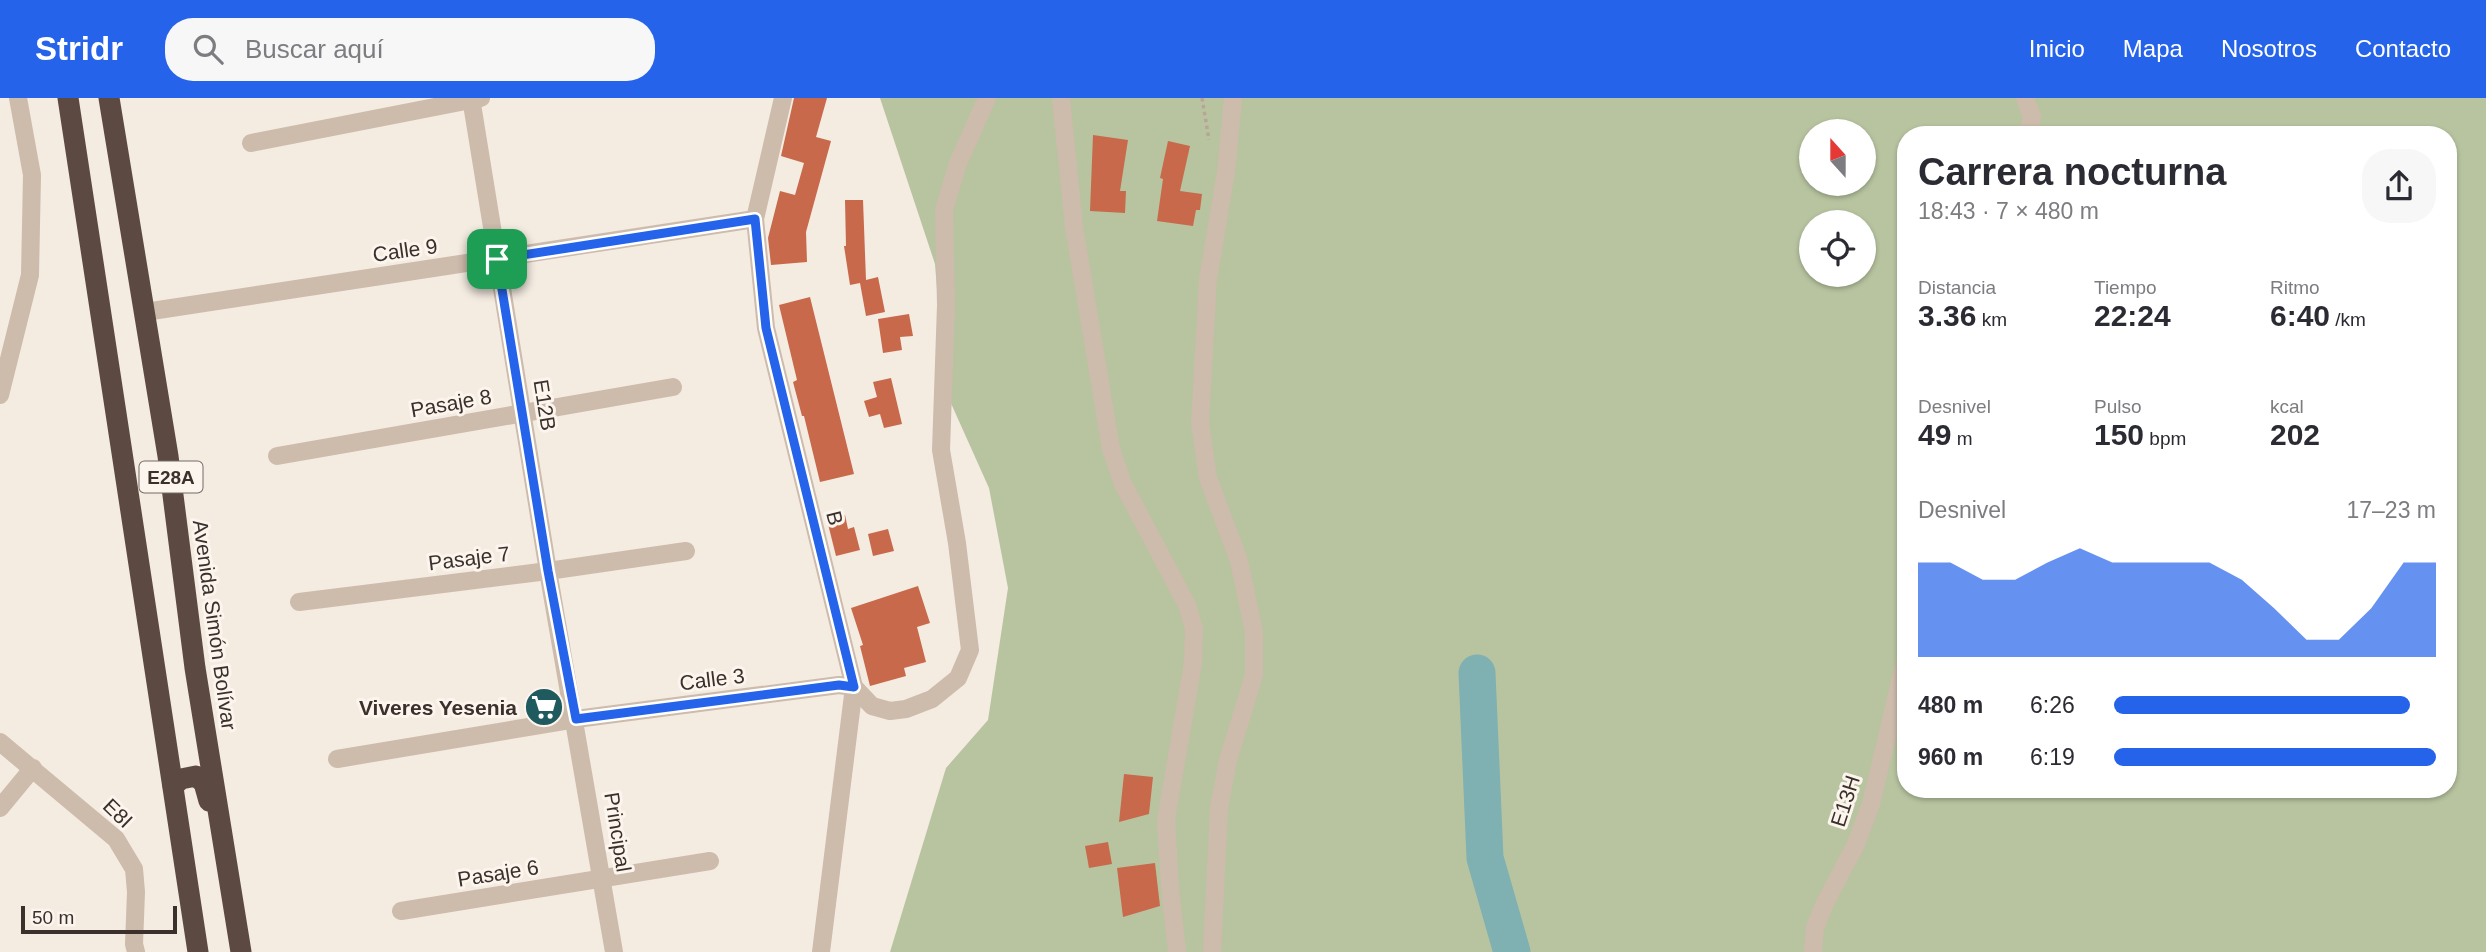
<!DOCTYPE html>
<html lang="es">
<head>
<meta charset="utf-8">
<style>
	body { margin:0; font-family:Helvetica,sans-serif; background:#f7f7f7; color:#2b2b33; height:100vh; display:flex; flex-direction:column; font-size:26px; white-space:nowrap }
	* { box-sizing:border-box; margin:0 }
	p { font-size:23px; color:#7c7c81 }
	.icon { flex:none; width:38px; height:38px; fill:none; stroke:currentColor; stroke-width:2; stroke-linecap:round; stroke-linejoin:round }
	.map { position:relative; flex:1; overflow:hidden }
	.drawer { position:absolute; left:1897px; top:28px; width:560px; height:672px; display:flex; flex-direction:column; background:#fff; border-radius:28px; box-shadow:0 2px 5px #0004 }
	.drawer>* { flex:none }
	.needle { width:46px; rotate:339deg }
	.tools { position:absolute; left:1799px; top:21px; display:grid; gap:14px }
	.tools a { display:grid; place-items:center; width:77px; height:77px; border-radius:50%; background:#fff; box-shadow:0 2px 5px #0004; font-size:35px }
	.scale { position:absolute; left:21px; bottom:18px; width:156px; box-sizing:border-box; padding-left:7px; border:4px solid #3b302b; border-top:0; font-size:19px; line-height:24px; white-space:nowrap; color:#3b302b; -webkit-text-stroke:5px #fbf5ee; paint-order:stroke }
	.pin { position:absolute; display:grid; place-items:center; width:60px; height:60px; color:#fff; margin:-30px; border-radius:14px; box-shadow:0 4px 10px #0006 }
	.round { display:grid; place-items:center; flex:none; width:74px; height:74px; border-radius:28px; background:#f7f7f7 }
	.headline { display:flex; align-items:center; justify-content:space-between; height:119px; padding:0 21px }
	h1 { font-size:38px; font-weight:700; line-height:52px }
	.figures { display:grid; grid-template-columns:repeat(3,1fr); gap:10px; height:119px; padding:7px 21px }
	.figures div { display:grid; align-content:center }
	.figures b { font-size:30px; font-weight:700 }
	.figures small { font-size:19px; font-weight:400 }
	.figures p { font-size:19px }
	.chart { height:196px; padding:14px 21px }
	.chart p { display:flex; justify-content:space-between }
	.chart svg { width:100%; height:126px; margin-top:7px; fill:#2563eb; opacity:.7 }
	ul { padding:0 21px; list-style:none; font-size:23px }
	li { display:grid; grid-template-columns:112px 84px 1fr; align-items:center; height:52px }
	li i { height:18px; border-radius:9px; background:#2563eb }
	header { display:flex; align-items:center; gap:42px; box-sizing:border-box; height:98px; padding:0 35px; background:#2563eb; color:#fff }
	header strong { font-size:33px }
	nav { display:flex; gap:38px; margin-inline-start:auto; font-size:24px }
	.search { width:490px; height:63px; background:#f7f7f7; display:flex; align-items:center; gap:18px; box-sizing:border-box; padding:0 24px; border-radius:28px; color:#7c7c81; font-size:26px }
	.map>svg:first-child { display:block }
	.green { fill:#b8c4a0; fill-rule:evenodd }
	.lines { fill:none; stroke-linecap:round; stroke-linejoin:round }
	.river { stroke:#7fb0b2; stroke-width:37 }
	.building { fill:#c8694b }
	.path { stroke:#b9a596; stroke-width:3.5; stroke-dasharray:3.5 3.5; stroke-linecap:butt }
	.minor { stroke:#cdbbac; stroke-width:18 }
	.highway { stroke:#5c4a42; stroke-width:21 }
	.route-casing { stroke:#fff; stroke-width:14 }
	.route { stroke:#2563eb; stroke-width:9 }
	.labels { text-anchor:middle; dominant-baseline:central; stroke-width:6; stroke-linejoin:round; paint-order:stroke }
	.shield { fill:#fbf5ee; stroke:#756b66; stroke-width:2 }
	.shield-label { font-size:19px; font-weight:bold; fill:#3b302b }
	.street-label { font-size:21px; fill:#3b302b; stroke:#fbf5ee }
	.poi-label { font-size:21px; font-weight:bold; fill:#3b302b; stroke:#fbf5ee; text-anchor:end }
</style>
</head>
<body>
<header>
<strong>Stridr</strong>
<div class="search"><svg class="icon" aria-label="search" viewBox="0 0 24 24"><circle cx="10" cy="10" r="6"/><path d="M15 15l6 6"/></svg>Buscar aquí</div>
<nav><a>Inicio</a><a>Mapa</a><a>Nosotros</a><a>Contacto</a></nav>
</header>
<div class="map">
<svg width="2486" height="854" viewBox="0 0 2486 854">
	<rect width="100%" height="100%" fill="#f4ebe1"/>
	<!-- green -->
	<path class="green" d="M880 0H2486V854H890L946 670 988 622 1008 490 989 390 945 292 935 166ZM1811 33H1864V86H1811ZM1906 37H2448V691H1906ZM1811 124H1864V177H1811Z"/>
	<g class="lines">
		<!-- river -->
		<polyline class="river" points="1477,575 1485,760 1512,854"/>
	</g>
	<!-- building -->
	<g class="building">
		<polygon points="794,0 827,0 816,39 831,43 806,134 807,164 771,167 768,140 780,93 795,97 804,65 781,58"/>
		<polygon points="1093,37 1128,42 1120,93 1126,93 1125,115 1090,113"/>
		<polygon points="1168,43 1190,48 1180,93 1202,96 1200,112 1196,112 1193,128 1157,123 1163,81 1160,80"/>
		<polygon points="845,102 863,102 866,182 878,179 885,214 866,218 860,185 850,187 844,148 846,148"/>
		<polygon points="810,199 854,376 820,384 804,318 802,318 793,284 797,282 779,207"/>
		<polygon points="909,216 913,238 900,239 902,252 883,255 878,221"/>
		<polygon points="891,280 902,326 884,330 880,316 869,319 864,303 877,299 873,284"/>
		<polygon points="845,417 848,431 854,429 860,452 836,458 827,422"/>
		<polygon points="888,431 894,453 873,458 868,436"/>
		<polygon points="918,488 930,525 917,529 926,564 904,570 906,578 870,588 860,548 863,547 851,510"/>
		<polygon points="1124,676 1153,679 1149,716 1119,724"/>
		<polygon points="1108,744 1112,766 1089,770 1085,748"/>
		<polygon points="1155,765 1160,808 1123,819 1117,770"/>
	</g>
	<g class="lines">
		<!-- path -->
		<polyline class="path" points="1202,0 1209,42"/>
		<!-- minor -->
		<g class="minor">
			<polyline points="471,0 548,473 614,854"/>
			<polyline points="783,0 755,121 766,230 854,589 821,854"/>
			<polyline points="1061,0 1074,129 1111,351 1123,386 1187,507 1194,531 1193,565 1166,722 1170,789 1177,854"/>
			<polyline points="2025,0 2032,19 2028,37"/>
			<polyline points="251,45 481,0"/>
			<polyline points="145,214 755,121"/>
			<polyline points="0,297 30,177 32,77 18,0"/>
			<polyline points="277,358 673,289"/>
			<polyline points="299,504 548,473 686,453"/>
			<polyline points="854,589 872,608 890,613 906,611 932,601 958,580 970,552 957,445 941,352 946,207 944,112 958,65 987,0"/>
			<polyline points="0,644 116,741 134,771 136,794 134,846 136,854"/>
			<polyline points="337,661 576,621 839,587 854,589"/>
			<polyline points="0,710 33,670"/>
			<polyline points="401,813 710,763"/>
			<polyline points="1212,854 1219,710 1228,662 1254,577 1254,534 1239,463 1208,380 1200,325 1208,181 1226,74 1233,0"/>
			<polyline points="1813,854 1815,829 1825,805 1856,746 1871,706 1906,559"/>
		</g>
		<!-- highway -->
		<g class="highway">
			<polyline points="68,0 198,854"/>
			<polyline points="109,0 168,358 195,570 241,854"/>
			<polyline points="173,688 181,681 196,678 204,685 209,703"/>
		</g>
	</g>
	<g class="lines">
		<!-- route casing -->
		<g class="route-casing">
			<polygon id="route" points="755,121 766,230 854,589 839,587 576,621 548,473 497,161"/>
		</g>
		<!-- route -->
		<use href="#route" class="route"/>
	</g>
	<!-- icons -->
	<defs>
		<g id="supermarket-disc" transform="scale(2.0125)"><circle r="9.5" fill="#1f5a5e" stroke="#fbf5ee"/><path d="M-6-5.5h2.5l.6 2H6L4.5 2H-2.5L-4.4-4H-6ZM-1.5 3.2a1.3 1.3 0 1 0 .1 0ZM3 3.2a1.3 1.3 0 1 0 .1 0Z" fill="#fff"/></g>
	</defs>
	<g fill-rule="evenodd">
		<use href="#supermarket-disc" x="544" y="609"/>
	</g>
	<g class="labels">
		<!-- shield labels -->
		<rect class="shield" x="139.5" y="363.5" width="63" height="31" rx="5"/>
		<g class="shield-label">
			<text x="171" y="379">E28A</text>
		</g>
		<!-- street labels -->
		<g class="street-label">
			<text transform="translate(405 152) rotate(-8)">Calle 9</text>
			<text transform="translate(451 305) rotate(-10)">Pasaje 8</text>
			<text transform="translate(545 307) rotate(81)">E12B</text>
			<text transform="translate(835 420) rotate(76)">B</text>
			<text transform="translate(469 460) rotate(-7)">Pasaje 7</text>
			<text transform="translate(215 527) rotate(82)">Avenida Simón Bolívar</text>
			<text transform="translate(712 581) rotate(-7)">Calle 3</text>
			<text transform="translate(1845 703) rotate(-72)">E13H</text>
			<text transform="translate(118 715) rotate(44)">E8I</text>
			<text transform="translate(618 734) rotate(81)">Principal</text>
			<text transform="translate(498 775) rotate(-9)">Pasaje 6</text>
		</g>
		<!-- poi labels -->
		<g class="poi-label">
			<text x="517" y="609">Viveres Yesenia</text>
		</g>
	</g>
</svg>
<div class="tools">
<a><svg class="needle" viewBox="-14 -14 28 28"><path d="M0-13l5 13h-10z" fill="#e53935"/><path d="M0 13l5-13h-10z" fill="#7c7c81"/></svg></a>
<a><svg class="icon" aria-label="locate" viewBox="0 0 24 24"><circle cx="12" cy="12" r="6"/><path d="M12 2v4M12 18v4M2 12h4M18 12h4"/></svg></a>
</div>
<div class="scale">50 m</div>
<div class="pin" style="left:497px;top:161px;background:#1e9e55"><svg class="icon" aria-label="arrive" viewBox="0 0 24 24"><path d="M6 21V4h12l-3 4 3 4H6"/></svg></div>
<section class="drawer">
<div class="headline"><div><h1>Carrera nocturna</h1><p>18:43 · 7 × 480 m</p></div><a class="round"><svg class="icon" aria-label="share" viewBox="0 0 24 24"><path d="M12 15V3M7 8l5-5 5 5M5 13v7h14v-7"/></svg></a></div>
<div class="figures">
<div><p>Distancia</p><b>3.36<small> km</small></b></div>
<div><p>Tiempo</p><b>22:24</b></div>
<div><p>Ritmo</p><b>6:40<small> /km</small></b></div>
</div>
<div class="figures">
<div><p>Desnivel</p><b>49<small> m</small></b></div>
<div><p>Pulso</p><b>150<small> bpm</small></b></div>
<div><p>kcal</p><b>202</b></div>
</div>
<div class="chart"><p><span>Desnivel</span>17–23 m</p>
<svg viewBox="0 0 160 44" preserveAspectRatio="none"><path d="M0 44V11L10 11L20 17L30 17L40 11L50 6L60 11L70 11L80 11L90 11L100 17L110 27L120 38L130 38L140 27L150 11L160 11V44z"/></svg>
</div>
<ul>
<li><b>480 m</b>6:26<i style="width:92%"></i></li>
<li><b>960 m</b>6:19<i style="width:100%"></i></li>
</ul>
</section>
</div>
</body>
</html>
